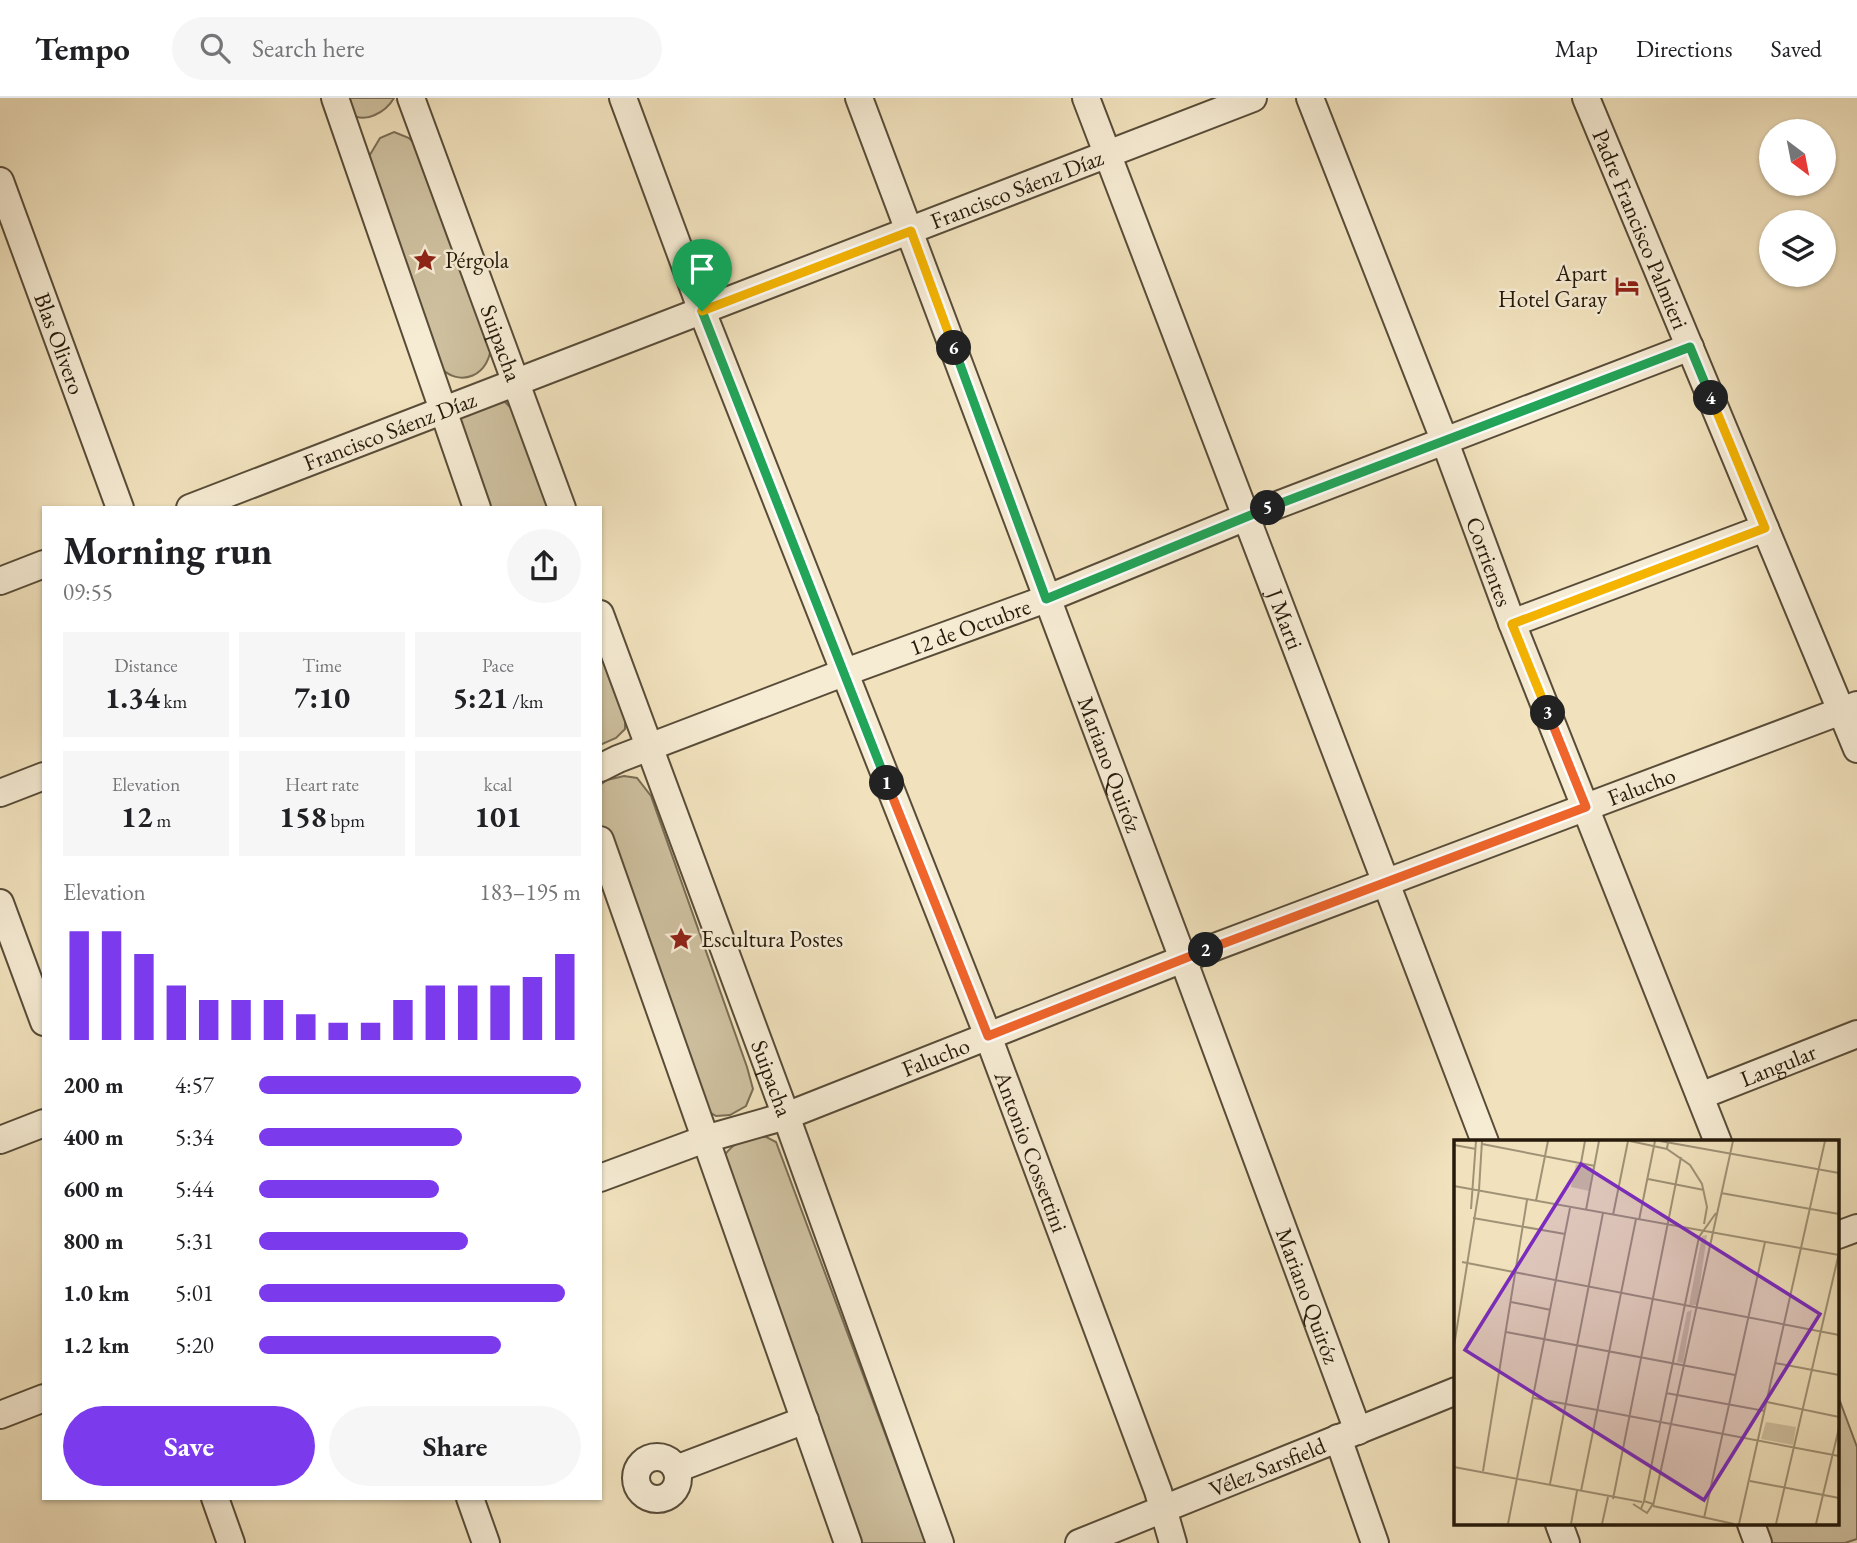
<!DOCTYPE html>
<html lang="en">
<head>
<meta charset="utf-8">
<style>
	body { margin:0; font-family:"EB Garamond",serif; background:#f6f6f6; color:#202124; height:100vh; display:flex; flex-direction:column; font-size:26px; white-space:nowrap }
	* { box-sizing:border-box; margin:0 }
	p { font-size:23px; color:#757577 }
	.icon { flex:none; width:38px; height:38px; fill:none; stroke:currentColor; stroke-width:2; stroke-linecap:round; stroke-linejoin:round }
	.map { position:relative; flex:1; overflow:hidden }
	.panel { position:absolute; left:42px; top:408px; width:560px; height:994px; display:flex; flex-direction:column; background:#fff; border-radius:0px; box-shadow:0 2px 5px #0004 }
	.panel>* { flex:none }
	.needle { width:46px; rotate:148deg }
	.fabs { position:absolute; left:1759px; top:21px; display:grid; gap:14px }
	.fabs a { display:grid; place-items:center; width:77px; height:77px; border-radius:50%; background:#fff; box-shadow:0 2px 5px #0004; font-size:35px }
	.pin { position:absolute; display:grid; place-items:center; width:60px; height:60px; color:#fff; margin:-72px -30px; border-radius:50% 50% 50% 0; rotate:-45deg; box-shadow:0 0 7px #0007 }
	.pin .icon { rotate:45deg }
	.km { position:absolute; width:35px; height:35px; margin:-18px; border-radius:50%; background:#222; color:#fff; font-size:19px; line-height:35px; text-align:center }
	.round { display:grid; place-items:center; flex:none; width:74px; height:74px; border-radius:37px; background:#f6f6f6 }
	.overview { display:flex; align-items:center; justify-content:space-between; height:119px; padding:0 21px }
	h1 { font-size:38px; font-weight:700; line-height:52px }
	.stats { display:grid; grid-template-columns:repeat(3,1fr); gap:10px; height:119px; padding:7px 21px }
	.stats div { display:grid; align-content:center; border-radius:0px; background:#f6f6f6; text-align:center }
	.stats b { font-size:30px; font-weight:700 }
	.stats small { font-size:19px; font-weight:400 }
	.stats p { font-size:19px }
	.chart { height:196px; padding:14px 21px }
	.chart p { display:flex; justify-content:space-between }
	.chart svg { width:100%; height:126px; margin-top:7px; stroke:#7c3aed; stroke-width:6 }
	.button { display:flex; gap:14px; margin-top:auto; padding:14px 21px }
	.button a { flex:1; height:80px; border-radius:42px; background:#7c3aed; color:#fff; font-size:28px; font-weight:700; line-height:80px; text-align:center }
	.button a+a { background:#f6f6f6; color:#202124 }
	ul { padding:0 21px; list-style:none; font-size:23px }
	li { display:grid; grid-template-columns:112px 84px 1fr; align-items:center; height:52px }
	li i { height:18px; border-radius:9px; background:#7c3aed }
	header { display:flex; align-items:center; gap:42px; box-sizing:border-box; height:98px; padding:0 35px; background:#fff; border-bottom:2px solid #e0e0e0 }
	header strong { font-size:33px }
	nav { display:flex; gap:38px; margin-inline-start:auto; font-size:24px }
	.search { width:490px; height:63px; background:#f6f6f6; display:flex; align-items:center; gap:18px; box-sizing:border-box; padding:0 24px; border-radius:38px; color:#757577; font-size:26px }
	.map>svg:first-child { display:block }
	.green { fill:#cec09f; stroke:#7a6d55; stroke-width:2 }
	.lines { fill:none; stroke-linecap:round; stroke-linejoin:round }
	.minor-casing { stroke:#584c38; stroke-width:30 }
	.minor { stroke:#f6ecd4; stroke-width:26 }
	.split-1-casing { stroke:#fff; stroke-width:14 }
	.split-2-casing { stroke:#fff; stroke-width:14 }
	.split-3-casing { stroke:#fff; stroke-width:14 }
	.split-4-casing { stroke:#fff; stroke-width:14 }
	.split-5-casing { stroke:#fff; stroke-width:14 }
	.split-6-casing { stroke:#fff; stroke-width:14 }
	.split-7-casing { stroke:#fff; stroke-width:14 }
	.split-1 { stroke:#22a559; stroke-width:9 }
	.split-2 { stroke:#f0652b; stroke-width:9 }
	.split-3 { stroke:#f0652b; stroke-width:9 }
	.split-4 { stroke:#f5b400; stroke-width:9 }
	.split-5 { stroke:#22a559; stroke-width:9 }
	.split-6 { stroke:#22a559; stroke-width:9 }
	.split-7 { stroke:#f5b400; stroke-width:9 }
	.labels { text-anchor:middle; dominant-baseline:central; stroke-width:5; stroke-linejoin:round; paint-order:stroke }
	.street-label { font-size:23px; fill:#251a0b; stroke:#f6ecd4 }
	.poi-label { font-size:23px; fill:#251a0b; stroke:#f6ecd4; text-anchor:start }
	.inset-road { fill:none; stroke:#9f9276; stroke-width:2 }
	.view { fill:#7b2cbf; fill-opacity:0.15; stroke:#7b2cbf; stroke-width:3.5 }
	.inset-edge { fill:none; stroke:#251a0b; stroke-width:3.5 }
</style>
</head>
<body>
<header>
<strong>Tempo</strong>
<div class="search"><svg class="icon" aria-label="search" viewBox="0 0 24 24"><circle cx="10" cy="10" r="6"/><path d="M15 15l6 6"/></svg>Search here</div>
<nav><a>Map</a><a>Directions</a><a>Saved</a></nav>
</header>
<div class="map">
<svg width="1857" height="1445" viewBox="0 0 1857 1445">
	<rect width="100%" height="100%" fill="#f1e2bd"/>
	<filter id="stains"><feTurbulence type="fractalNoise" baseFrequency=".00286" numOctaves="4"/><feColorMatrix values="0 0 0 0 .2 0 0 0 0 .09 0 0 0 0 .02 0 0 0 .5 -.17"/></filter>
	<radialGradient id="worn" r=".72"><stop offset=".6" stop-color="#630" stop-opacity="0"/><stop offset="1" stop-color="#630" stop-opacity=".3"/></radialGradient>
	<!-- green -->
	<g class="green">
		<path d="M340 0H394C386 14 364 27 350 15 346 11 343 4 340 0Z"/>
		<path d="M394 34 409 40 414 45 491 244C492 277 459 293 437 266L368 60 380 40Z"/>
		<polygon points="494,298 504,303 512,311 549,409 483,409 456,336 460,312"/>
		<polygon points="600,545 625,619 625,631 616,640 600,647"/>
		<polygon points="624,678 637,680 651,698 747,969 753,991 746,1008 730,1017 716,1018 701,1009 600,734 600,687 607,682"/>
		<path d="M762 1037 776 1044 926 1445H859L719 1065C731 1046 740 1041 762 1037Z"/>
		<polygon points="1838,1298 1857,1349 1857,1441 1845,1445 1768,1445 1761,1426 1838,1426"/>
	</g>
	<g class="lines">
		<!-- minor casing -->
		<g class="minor-casing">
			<g id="minor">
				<polyline points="335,0 477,410"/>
				<path id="s1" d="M411 0 562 410"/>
				<path id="s2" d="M623 0 702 213 988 938 1158 1393 1173 1445"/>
				<path id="s3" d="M859 0 1183 861 1358 1333"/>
				<path id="s4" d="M1086 0 1485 1044"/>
				<path id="s5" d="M1310 0 1445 344 1512 525 1718 1044"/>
				<path id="s6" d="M1586 0 1857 651"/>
				<path id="s7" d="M0 83 120 410"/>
				<path id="s8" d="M190 410 1253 0"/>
				<polyline points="0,483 44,466"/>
				<path id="s9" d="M600 516 786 1018 940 1445"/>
				<polyline points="1512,525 1765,430"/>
				<path id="s10" d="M600 670 618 661 843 575 1046 501 1246 419 1690 249"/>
				<polyline points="0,695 44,678"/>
				<polyline points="600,742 848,1445"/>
				<polyline points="0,805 44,924"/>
				<path id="s11" d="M1700 998 1857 936"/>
				<polyline points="0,1042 44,1025"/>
				<path id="s12" d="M600 1080 705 1041 786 1018 1183 861 1857 607"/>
				<polyline points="1838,1137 1857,1130"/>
				<polyline points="0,1317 44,1300"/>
				<polyline points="1338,1340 1375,1445"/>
				<circle cx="657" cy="1380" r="21"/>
				<polyline points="676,1371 805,1322"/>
				<polyline points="215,1400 231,1445"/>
				<polyline points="470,1400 486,1445"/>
				<polyline points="1559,1426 1566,1445"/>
				<polyline points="1751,1426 1758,1445"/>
				<path id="s13" d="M1079 1445 1456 1293"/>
			</g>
		</g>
		<!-- minor -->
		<use href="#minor" class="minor"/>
	</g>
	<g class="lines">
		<!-- split-1 casing -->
		<g class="split-1-casing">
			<polyline id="split-1" points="702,213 887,685"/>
		</g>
		<!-- split-2 casing -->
		<g class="split-2-casing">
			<polyline id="split-2" points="887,685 988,938 1206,852"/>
		</g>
		<!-- split-3 casing -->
		<g class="split-3-casing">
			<polyline id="split-3" points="1206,852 1586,709 1548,615"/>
		</g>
		<!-- split-4 casing -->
		<g class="split-4-casing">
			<polyline id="split-4" points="1548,615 1512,526 1765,430 1711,300"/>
		</g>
		<!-- split-5 casing -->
		<g class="split-5-casing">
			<polyline id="split-5" points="1268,410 1690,249 1711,300"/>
		</g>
		<!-- split-6 casing -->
		<g class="split-6-casing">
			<polyline id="split-6" points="954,250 1046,501 1268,410"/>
		</g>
		<!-- split-7 casing -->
		<g class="split-7-casing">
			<polyline id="split-7" points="702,213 911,133 954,250"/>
		</g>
		<!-- split-1 -->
		<use href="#split-1" class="split-1"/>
		<!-- split-2 -->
		<use href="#split-2" class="split-2"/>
		<!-- split-3 -->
		<use href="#split-3" class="split-3"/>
		<!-- split-4 -->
		<use href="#split-4" class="split-4"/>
		<!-- split-5 -->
		<use href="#split-5" class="split-5"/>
		<!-- split-6 -->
		<use href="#split-6" class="split-6"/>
		<!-- split-7 -->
		<use href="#split-7" class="split-7"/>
	</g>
	<!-- icons -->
	<defs>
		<g id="sight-bare" transform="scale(1.89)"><path d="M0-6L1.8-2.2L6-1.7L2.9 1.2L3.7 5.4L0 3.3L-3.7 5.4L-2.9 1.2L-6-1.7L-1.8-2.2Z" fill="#8f2418" stroke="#f6ecd4" stroke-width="2.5" paint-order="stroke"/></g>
		<g id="hotel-bare" transform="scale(1.89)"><path d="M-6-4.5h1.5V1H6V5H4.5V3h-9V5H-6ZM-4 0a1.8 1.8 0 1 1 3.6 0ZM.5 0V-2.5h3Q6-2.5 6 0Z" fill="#8f2418" stroke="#f6ecd4" stroke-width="2.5" paint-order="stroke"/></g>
	</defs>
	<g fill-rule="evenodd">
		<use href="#sight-bare" x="425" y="162"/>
		<use href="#hotel-bare" x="1627" y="188"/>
		<use href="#sight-bare" x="681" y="841"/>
	</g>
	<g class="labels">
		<!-- street labels -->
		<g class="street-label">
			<text stroke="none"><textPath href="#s8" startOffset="886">Francisco Sáenz Díaz</textPath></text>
			<text stroke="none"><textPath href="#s6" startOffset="142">Padre Francisco Palmieri</textPath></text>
			<text stroke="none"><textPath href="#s1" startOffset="261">Suipacha</textPath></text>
			<text stroke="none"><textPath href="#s7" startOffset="173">Blas Olivero</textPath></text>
			<text stroke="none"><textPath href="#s8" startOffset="214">Francisco Sáenz Díaz</textPath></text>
			<text stroke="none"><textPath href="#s5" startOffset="497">Corrientes</textPath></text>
			<text stroke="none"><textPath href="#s4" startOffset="558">J Marti</textPath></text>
			<text stroke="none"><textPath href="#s10" startOffset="396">12 de Octubre</textPath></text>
			<text stroke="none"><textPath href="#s3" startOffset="712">Mariano Quiróz</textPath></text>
			<text stroke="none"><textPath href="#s12" startOffset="1113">Falucho</textPath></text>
			<text stroke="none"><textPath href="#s12" startOffset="357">Falucho</textPath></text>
			<text stroke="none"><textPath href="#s11" startOffset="84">Langular</textPath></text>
			<text stroke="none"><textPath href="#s9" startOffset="495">Suipacha</textPath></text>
			<text stroke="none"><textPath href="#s2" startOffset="1130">Antonio Cossettini</textPath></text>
			<text stroke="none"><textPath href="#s3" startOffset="1279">Mariano Quiróz</textPath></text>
			<text stroke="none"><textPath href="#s13" startOffset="203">Vélez Sarsfield</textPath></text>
		</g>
		<!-- poi labels -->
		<g class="poi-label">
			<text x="445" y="162">Pérgola</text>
			<text x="1607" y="175" text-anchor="end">Apart<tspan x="1607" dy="26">Hotel Garay</tspan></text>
			<text x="701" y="841">Escultura Postes</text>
		</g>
	</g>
	<!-- overview -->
	<g transform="translate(1454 1042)">
		<rect width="385" height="385" fill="#f1e2bd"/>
		<path d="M122 24 139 28 135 51 117 47ZM253 95 243 165H235L248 96ZM238 170 229 223 223 222 233 172ZM312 282 342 287 339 305 307 299Z" fill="#cec09f"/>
		<path class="inset-road" d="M176 1 213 9M206 1 385 33M214 2 213 9 236 25 248 44 253 67 250 84M28 4 141 26M0 5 22 9M127 23 131 1M194 39 250 50M0 46 385 115M267 53 385 74M82 61 94 1M17 69 22 1M132 70 145 1M159 75 174 1M19 78 111 94M185 80 201 1M8 122 385 195M57 162 97 170M52 192 281 235M0 206 25 50 28 1M321 223 385 235M212 253 311 271M80 258 385 316M313 262 385 277M0 327 188 362M29 331 73 60M296 341 385 358M96 344 149 73M127 351 182 79M159 359 227 17M190 361 245 97 262 73M179 364 193 373 199 364 190 361 187 369M199 366 279 1M199 366 280 384M250 378 311 102M54 384 116 68M117 384 123 351M148 384 154 357M285 384 371 1M322 384 385 113M362 384 385 288"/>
		<path class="view" d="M127 24 366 174 250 360 11 210Z"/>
		<rect width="385" height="385" class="inset-edge"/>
	</g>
	<rect width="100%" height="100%" filter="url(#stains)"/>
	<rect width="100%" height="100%" fill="url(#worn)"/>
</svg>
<div class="fabs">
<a><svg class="needle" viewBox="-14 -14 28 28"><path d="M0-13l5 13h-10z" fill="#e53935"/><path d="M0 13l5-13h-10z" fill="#757577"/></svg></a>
<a><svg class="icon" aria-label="layers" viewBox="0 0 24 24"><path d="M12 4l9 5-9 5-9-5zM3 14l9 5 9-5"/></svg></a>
</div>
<div class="pin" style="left:702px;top:213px;background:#1e9e55"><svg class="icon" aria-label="arrive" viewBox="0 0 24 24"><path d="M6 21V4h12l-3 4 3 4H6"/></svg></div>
<b class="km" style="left:887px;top:685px">1</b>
<b class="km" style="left:1206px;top:852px">2</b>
<b class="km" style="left:1548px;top:615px">3</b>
<b class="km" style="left:1711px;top:300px">4</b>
<b class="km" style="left:1268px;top:410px">5</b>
<b class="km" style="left:954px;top:250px">6</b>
<section class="panel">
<div class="overview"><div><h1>Morning run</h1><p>09:55</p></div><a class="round"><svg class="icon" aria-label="share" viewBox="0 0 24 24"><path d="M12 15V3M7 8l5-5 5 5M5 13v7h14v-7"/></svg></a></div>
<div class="stats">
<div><p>Distance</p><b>1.34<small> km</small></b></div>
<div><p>Time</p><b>7:10</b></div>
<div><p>Pace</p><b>5:21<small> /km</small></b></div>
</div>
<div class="stats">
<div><p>Elevation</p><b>12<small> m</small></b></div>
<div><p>Heart rate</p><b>158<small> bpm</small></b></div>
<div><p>kcal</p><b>101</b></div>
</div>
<div class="chart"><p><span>Elevation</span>183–195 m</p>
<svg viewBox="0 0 160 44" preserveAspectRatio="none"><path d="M5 44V6M15 44V6M25 44V14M35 44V25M45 44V30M55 44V30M65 44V30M75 44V35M85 44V38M95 44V38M105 44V30M115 44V25M125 44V25M135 44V25M145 44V22M155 44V14"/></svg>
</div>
<ul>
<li><b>200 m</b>4:57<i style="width:100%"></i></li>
<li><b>400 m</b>5:34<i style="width:63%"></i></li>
<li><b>600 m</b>5:44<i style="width:56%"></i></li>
<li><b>800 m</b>5:31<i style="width:65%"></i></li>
<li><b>1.0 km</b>5:01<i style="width:95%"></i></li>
<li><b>1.2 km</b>5:20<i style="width:75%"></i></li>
</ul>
<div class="button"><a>Save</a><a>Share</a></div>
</section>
</div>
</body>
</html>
